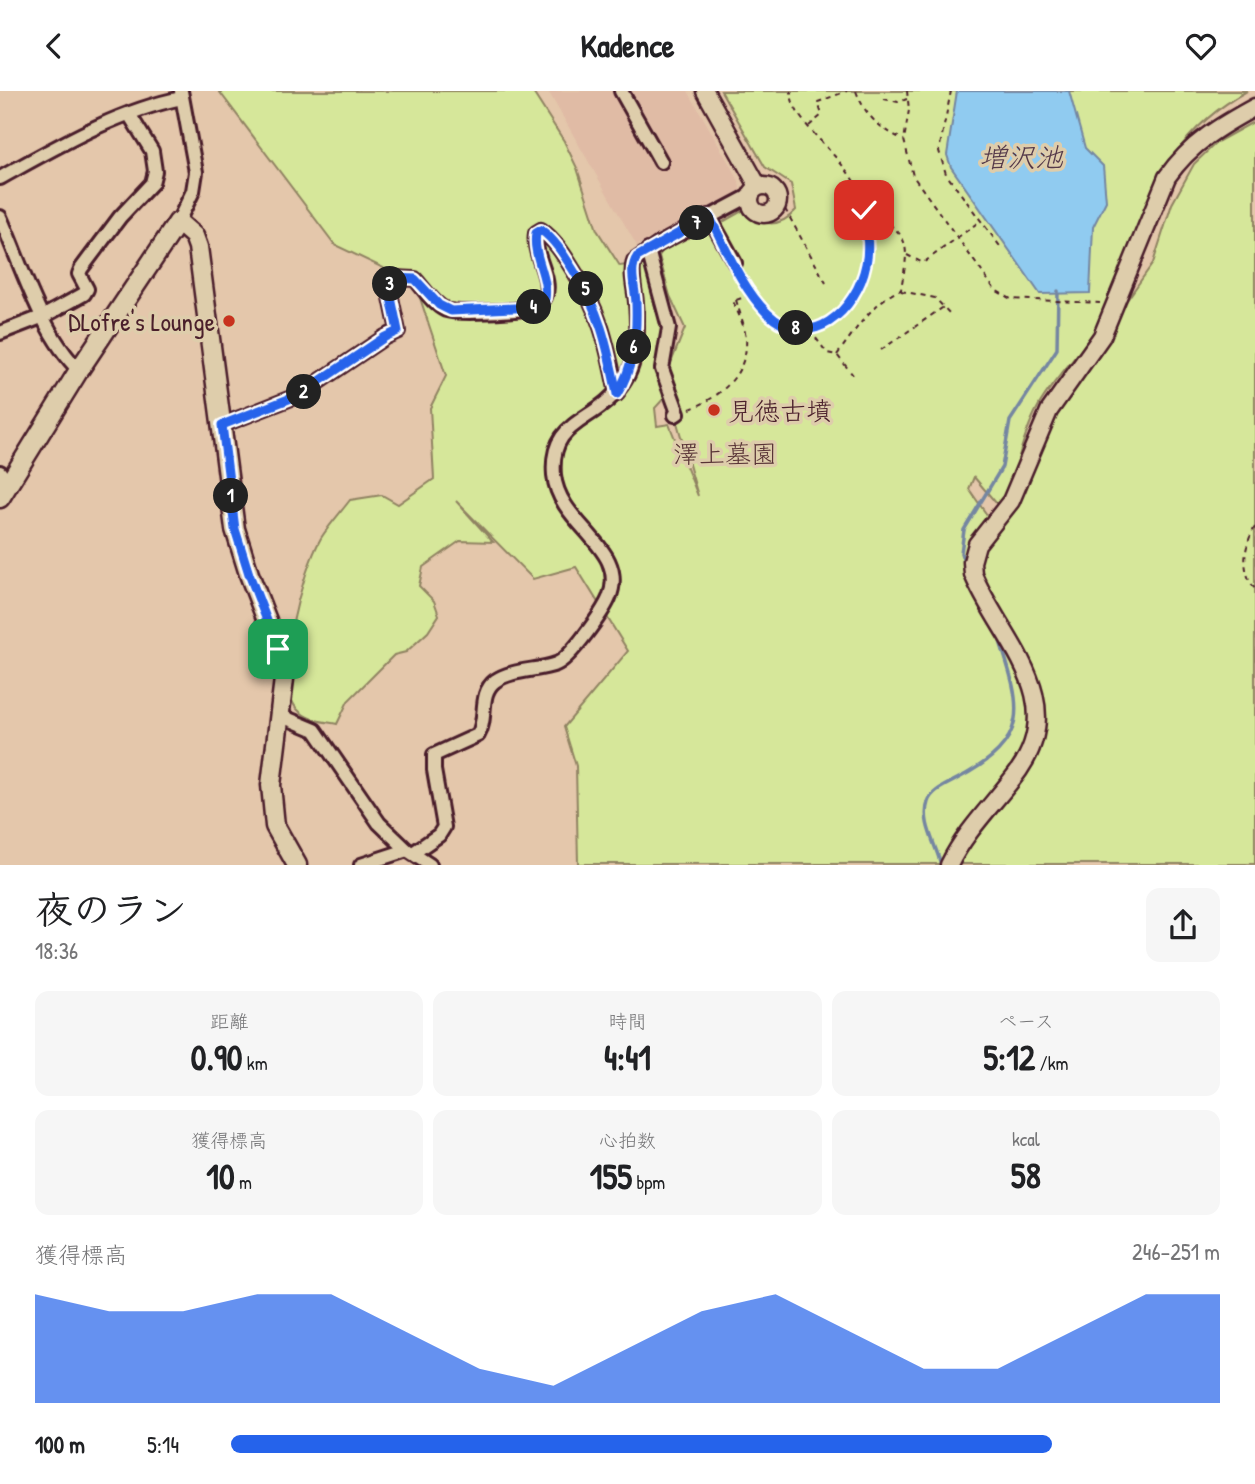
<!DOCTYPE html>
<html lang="ja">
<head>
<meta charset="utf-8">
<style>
	body { margin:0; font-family:"Patrick Hand","Klee One",sans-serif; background:#f6f6f6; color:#202124; height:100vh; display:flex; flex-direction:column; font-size:26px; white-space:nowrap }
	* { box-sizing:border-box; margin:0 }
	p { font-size:23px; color:#757577 }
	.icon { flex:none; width:38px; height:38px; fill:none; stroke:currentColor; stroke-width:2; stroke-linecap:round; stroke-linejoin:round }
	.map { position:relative; height:774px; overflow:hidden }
	.panel { display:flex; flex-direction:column; background:#fff; flex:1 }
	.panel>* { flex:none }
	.pin { position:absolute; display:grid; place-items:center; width:60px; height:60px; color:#fff; margin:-30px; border-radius:14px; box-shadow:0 4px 10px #0006 }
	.km { position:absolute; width:35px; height:35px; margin:-18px; border-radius:50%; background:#222; color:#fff; font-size:19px; line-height:35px; text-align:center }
	.round { display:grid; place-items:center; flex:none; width:74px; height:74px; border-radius:14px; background:#f6f6f6 }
	.headline { display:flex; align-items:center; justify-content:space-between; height:119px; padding:0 35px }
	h1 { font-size:38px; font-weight:700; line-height:52px }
	.figures { display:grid; grid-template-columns:repeat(3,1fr); gap:10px; height:119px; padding:7px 35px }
	.figures div { display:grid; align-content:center; border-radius:14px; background:#f6f6f6; text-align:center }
	.figures b { font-size:35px; font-weight:700 }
	.figures small { font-size:19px; font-weight:400 }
	.figures p { font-size:19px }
	.chart { height:196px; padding:14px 35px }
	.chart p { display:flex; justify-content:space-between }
	.chart svg { width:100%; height:126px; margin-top:7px; fill:#2563eb; opacity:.7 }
	ul { padding:0 35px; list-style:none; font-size:23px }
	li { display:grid; grid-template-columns:112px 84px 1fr; align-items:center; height:52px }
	li i { height:18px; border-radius:9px; background:#2563eb }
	header { display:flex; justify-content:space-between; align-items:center; height:91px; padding:0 35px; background:#fff; font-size:32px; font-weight:700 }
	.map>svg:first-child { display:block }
	.built { fill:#e0bba5 }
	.green { fill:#d6e79a; stroke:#908362; stroke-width:2; fill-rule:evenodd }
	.water { fill:#90cbf0; stroke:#7486a1; stroke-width:2 }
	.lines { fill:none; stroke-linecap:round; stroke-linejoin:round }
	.stream { stroke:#7486a1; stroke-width:3.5 }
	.minor-casing { stroke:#4a1f2b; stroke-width:18 }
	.tertiary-casing { stroke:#4a1f2b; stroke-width:21 }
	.secondary-casing { stroke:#4a1f2b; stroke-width:23 }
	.path { stroke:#4a1f2b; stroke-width:2; stroke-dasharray:5 5; stroke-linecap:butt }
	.minor { stroke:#decdab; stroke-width:12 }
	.tertiary { stroke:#decdab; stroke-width:16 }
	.secondary { stroke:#decdab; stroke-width:18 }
	.route-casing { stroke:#fff; stroke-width:14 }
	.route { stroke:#2563eb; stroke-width:9 }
	.poi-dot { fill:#c8321e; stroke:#decdab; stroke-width:2.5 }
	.labels { text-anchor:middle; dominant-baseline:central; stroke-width:7; stroke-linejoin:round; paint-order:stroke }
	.poi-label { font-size:26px; fill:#4a1f2b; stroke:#decdab; text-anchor:end }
	.park-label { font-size:26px; fill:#583336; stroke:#decdab }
	.water-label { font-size:28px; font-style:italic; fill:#543949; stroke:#decdab }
</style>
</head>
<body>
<header><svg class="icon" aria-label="back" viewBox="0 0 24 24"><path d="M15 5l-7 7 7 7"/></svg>Kadence<svg class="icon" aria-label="heart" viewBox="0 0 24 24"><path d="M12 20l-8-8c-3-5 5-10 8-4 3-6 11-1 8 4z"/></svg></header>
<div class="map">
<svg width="1255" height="774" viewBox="0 0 1255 774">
	<rect width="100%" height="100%" fill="#e4c7ab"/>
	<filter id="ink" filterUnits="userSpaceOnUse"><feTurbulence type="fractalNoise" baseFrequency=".0143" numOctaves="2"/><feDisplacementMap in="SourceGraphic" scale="14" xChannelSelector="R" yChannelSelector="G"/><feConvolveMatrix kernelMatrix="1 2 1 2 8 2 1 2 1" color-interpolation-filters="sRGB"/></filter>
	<g filter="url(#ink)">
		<!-- built -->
		<polygon class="built" points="548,0 688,0 739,90 740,100 637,155"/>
		<!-- green -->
		<path class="green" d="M219 0H532L564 50 577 77 597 139 620 175 648 171 665 237 666 305 655 317 657 335 669 333 698 405 676 328 684 323 668 279 685 237 670 205 659 165 663 159 710 133 712 137 746 118C761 137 780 137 796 119L791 93 765 76 721 0H1247C1185 34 1153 87 1131 153 1122 181 1115 206 1100 232 1083 261 1056 284 1039 314 1023 342 1016 378 1007 410L1049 320 1153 172 1172 113 1194 73 1217 51 1255 30V773H578L576 675 564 636 628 560 576 476 533 488 456 410 493 451 460 450 423 476 419 495 434 510 439 524 428 541 406 561 394 564 348 610 337 633C322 630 308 630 297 618 271 588 303 479 321 447 329 434 341 421 350 409L382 404 398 413 434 388 430 317 446 285 415 192 335 154ZM974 386 1002 419 1000 424H987L969 398Z"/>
		<!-- water -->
		<polygon class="water" points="957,0 1069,0 1085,57 1103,75 1106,110 1093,136 1090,202 1040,203 951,76 947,64"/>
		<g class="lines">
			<!-- stream -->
			<g class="stream">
				<polyline points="965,474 961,462 964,439 1002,376 1010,330 1057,258 1058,200"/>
				<path d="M941 774C936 753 921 732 928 711 932 699 947 694 957 688 1034 648 1021 615 998 544"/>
			</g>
			<!-- minor casing -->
			<g class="minor-casing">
				<g id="minor">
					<polyline points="621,0 661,71"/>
					<path d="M0 87C58 55 117 20 182 7"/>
					<polyline points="709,125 735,172"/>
					<path d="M0 126C21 173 42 244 79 279"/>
					<polyline points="178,131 193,100 196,81 181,0"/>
					<polyline points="648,159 669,237 662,278 678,322 675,324"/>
					<polyline points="0,242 44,225 84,203 87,198 79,183 81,178 120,126 152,92 155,80 152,60 129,23"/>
					<path d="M222 334 299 304 385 246 398 240 389 197 395 187 415 188C424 198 433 213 446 219 456 223 522 220 533 216 538 215 543 211 545 206 553 187 532 164 536 142L541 139C554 148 564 164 572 177 600 219 607 253 617 303"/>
					<polyline points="0,381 8,395"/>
					<polyline points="279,624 315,639 379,732 407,759 430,774"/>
					<path d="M413 762 439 744 444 736 434 679V664L478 644C488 627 478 603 495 590 512 578 538 580 556 573 570 568 603 521 609 507 630 457 559 435 554 384 549 325 598 334 625 289 638 269 638 235 636 212 635 198 630 183 634 170L659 153 751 104"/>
					<polyline points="361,774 407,759"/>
				</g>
			</g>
			<!-- tertiary casing -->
			<g class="tertiary-casing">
				<g id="tertiary">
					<polyline points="705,0 758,95"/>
					<circle cx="764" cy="109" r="14"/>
					<path d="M949 774C967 737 996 711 1019 679 1070 606 999 547 973 483L972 471 977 453 1011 410 1049 320 1102 245 1167 86C1191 52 1220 35 1255 16"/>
				</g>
			</g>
			<!-- secondary casing -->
			<g class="secondary-casing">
				<polyline id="secondary" points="0,407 79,279 178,131 194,145 198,156 235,438 249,483 278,558 284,588 271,694 275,735 297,774"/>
			</g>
			<!-- path -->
			<g class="path">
				<path d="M856 0C866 26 879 37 904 49"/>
				<polyline points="907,0 909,19 904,49 913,85 995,199 1011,208 1100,212"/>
				<polyline points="951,0 939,60 946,83 1002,158"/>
				<polyline points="884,8 898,11 907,8"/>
				<polyline points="809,35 822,24 818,11 847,0"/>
				<polyline points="785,118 826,192"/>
				<polyline points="907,164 923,172 980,130"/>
				<path d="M740 182C801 298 883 216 864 115 855 69 791 36 791 0"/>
				<polyline points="901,200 935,207 951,224"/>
				<polyline points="736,209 744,235"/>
				<polyline points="790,236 793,221"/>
				<polyline points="810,239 827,262 837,264 853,284"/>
				<polyline points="881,259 945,215"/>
				<path d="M837 264C852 244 874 208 901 199 903 180 913 156 897 140 891 133 881 129 875 122 867 112 868 102 857 94"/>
				<path d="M690 318C719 307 749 283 746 246 744 234 738 222 733 210L751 204"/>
				<path d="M1255 436C1243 456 1241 481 1255 498"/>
			</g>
			<!-- minor -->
			<use href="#minor" class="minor"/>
			<!-- tertiary -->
			<use href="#tertiary" class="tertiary"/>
			<!-- secondary -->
			<use href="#secondary" class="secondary"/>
		</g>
	</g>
	<g class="lines" filter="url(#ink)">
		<!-- route casing -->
		<g class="route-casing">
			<path id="route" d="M278 558 249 483 235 438 222 334 299 304 385 246 398 240 389 197 395 187 415 188 439 214 451 220 534 216 545 208C549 185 532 166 536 142L541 139C554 148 564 164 572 177 600 219 607 254 617 303 634 276 637 245 636 213 636 198 628 179 637 166L709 125C726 157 741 196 767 222 810 264 857 219 866 173 870 156 866 136 864 119"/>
		</g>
		<!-- route -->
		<use href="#route" class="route"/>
	</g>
	<!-- markers -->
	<g class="poi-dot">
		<circle cx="229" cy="230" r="7"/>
		<circle cx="714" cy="319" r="7"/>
	</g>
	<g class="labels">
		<!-- poi labels -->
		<g class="poi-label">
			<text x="215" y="230">DLofre's Lounge</text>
			<text x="728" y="319" text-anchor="start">見徳古墳</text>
		</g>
		<!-- park labels -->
		<g class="park-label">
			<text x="725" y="362">澤上墓園</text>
		</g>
		<!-- water labels -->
		<g class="water-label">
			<text x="1021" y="66">増沢池</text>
		</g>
	</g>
</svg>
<div class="pin" style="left:278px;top:558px;background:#1e9e55"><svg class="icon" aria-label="arrive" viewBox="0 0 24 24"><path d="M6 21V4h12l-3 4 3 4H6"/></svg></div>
<div class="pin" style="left:864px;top:119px;background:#d93025"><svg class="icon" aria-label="check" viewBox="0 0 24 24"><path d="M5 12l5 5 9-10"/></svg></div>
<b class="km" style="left:231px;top:405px">1</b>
<b class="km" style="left:304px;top:301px">2</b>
<b class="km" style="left:390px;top:193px">3</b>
<b class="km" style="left:534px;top:216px">4</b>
<b class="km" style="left:586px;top:198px">5</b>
<b class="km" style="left:634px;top:256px">6</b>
<b class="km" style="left:697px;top:132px">7</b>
<b class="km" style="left:796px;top:237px">8</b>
</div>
<section class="panel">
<div class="headline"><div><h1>夜のラン</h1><p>18:36</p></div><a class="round"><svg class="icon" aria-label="share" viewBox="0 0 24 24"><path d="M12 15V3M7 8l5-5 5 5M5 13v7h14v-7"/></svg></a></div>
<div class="figures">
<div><p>距離</p><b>0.90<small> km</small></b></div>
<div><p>時間</p><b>4:41</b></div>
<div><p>ペース</p><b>5:12<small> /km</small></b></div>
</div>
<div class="figures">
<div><p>獲得標高</p><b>10<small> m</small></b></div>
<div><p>心拍数</p><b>155<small> bpm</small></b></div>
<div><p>kcal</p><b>58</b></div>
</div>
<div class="chart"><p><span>獲得標高</span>246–251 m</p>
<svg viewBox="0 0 160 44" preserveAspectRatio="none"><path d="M0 44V6L10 12L20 12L30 6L40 6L50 19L60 32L70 38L80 25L90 12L100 6L110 19L120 32L130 32L140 19L150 6L160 6V44z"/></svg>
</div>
<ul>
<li><b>100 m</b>5:14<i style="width:83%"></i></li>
</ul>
</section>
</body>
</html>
